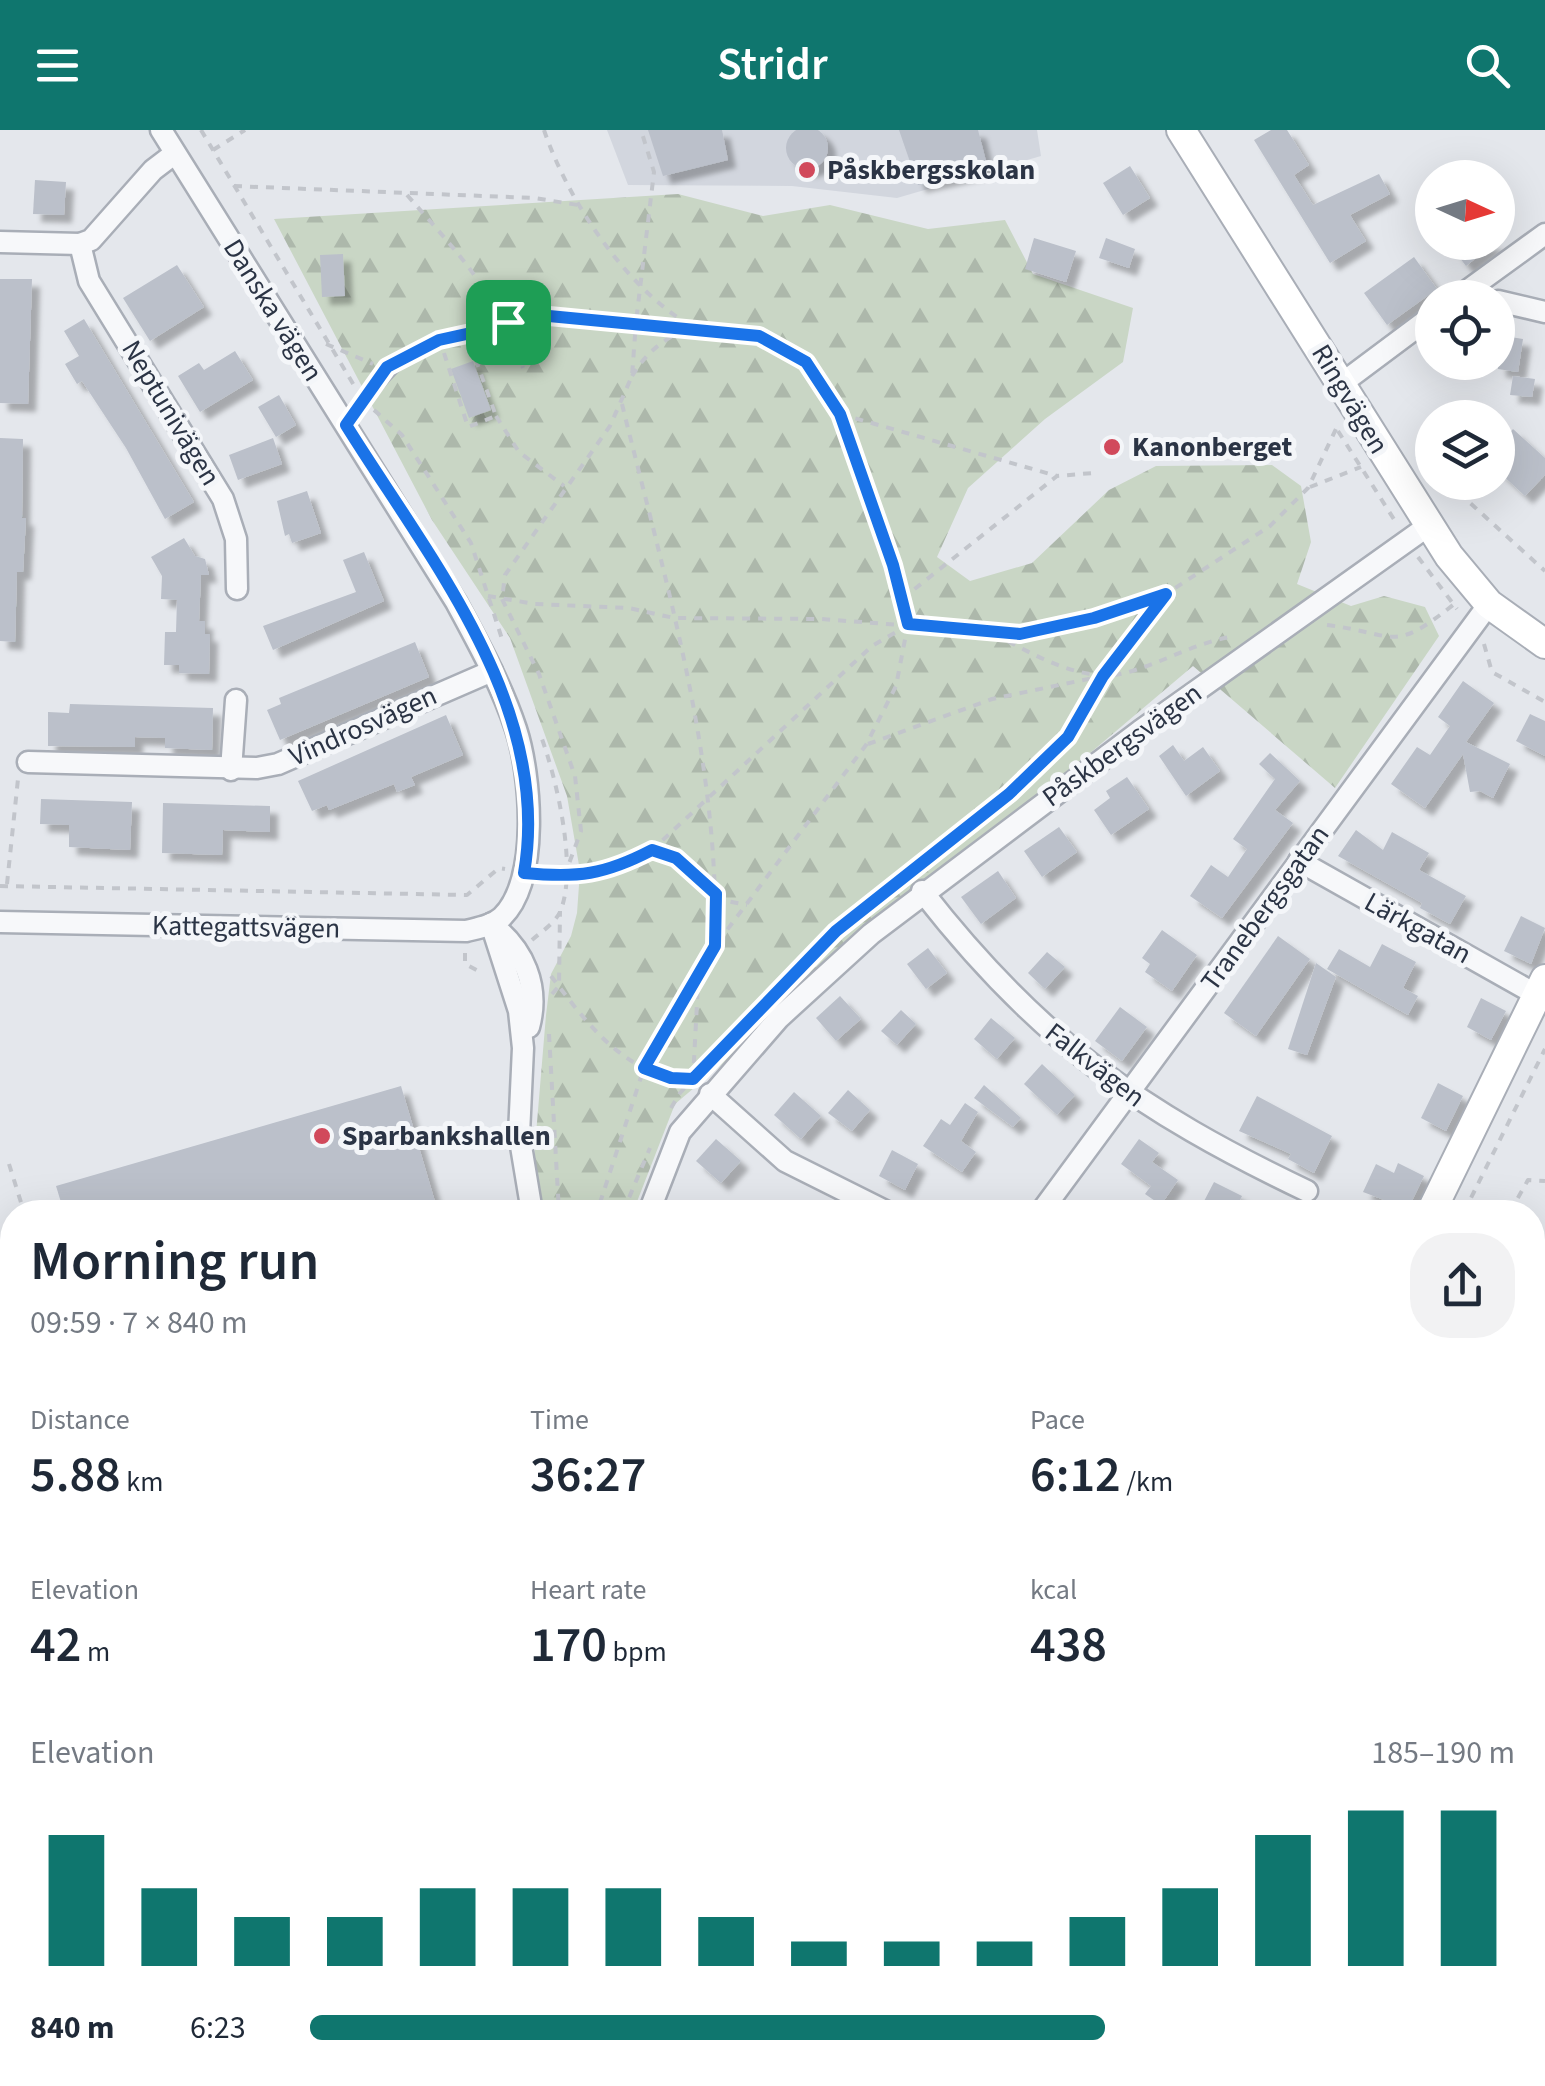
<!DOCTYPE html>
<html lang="en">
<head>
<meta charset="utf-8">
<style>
	body { margin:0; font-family:"Source Sans 3",sans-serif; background:#f2f2f3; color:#1f2937; height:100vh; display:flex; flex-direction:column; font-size:38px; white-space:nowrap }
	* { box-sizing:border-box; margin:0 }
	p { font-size:32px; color:#747a83 }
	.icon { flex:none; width:55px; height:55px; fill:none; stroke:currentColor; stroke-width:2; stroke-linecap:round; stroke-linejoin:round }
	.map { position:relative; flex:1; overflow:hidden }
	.sheet { position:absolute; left:0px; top:1070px; width:1545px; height:888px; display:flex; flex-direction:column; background:#fff; border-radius:40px 40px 0 0; box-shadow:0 10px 40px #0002 }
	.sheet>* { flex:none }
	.needle { width:65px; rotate:94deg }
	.tools { position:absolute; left:1415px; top:30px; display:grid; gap:20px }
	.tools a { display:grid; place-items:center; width:100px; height:100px; border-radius:50%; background:#fff; box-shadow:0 10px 40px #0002; font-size:50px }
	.pin { position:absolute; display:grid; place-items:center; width:85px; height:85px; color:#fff; margin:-42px; border-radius:20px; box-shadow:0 5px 15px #0006 }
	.round { display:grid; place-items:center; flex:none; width:105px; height:105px; border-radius:40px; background:#f2f2f3 }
	.headline { display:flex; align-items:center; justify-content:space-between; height:170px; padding:0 30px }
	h1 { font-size:55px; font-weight:600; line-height:75px }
	.figures { display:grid; grid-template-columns:repeat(3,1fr); gap:15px; height:170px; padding:10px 30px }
	.figures div { display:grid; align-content:center }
	.figures b { font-size:50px; font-weight:600 }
	.figures small { font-size:28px; font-weight:400 }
	.figures p { font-size:28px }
	.chart { height:280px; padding:20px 30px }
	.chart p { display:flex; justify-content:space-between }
	.chart svg { width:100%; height:180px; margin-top:10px; stroke:#0f766e; stroke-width:6 }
	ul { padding:0 30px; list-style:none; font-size:32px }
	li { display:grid; grid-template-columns:160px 120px 1fr; align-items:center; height:75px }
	li i { height:25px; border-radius:12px; background:#0f766e }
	header { display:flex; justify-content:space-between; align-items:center; height:130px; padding:0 30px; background:#0f766e; color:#fff; font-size:45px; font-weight:600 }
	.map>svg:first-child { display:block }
	.built { fill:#d2d6de }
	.green { fill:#c9d6c5 }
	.forest { fill:url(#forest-firs) }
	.building { fill:#bbc0ca; filter:url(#shadow) }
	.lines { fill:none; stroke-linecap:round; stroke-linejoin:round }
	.lane-casing { stroke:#a9aeb7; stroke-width:15 }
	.street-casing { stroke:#a9aeb7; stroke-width:25 }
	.secondary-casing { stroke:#a9aeb7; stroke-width:32 }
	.path { stroke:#c2c5cb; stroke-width:4; stroke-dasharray:8 8; stroke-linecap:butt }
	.lane { stroke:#f7f8fa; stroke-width:10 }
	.street { stroke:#f7f8fa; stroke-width:20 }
	.secondary { stroke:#fff; stroke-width:28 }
	.route-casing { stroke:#fff; stroke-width:20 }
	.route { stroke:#1a73e8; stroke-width:12 }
	.poi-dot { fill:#d1495b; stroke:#f4f6f9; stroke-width:4 }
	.labels { text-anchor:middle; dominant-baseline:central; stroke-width:10; stroke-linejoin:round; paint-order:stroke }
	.poi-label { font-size:28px; font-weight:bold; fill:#2b3445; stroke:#f4f6f9; text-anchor:start }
	.street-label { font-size:28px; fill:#2b3445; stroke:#f4f6f9 }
</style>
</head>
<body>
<header><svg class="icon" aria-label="menu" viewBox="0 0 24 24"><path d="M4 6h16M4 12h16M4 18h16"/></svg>Stridr<svg class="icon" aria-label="search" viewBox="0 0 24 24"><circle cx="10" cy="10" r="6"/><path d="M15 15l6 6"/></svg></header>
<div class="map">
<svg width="1545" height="1956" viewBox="0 0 1545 1956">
	<defs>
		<pattern id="forest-firs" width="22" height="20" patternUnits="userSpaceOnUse" patternTransform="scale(2.5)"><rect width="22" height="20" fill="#c9d6c5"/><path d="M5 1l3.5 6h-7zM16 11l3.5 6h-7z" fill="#adb8ab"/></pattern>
		<filter id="shadow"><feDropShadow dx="8" dy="8" stdDeviation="2.5" flood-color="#0004"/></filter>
	</defs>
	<rect width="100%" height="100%" fill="#e4e7ec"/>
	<!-- built -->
	<polygon class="built" points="607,0 1037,0 1041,26 897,68 792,56 628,55"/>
	<!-- green -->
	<g class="green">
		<polygon points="0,1203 12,1237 12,1581 0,1586"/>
		<polygon points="1378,1945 1403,1945 1427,1956 1376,1956"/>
	</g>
	<!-- forest -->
	<g class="forest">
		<polygon points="678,64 763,86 830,75 928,99 1005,90 1033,144 1133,178 1123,232 1045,289 968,358 937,427 970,451 1032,433 1109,360 1156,336 1272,335 1301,356 1311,412 1297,454 1351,476 1384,466 1425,477 1439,506 1335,658 1193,536 675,974 633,1082 543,1082 533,1040 546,885 551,844 571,806 577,783 580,741 567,666 510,508 432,390 274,89"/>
		<polygon points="0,1594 12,1601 12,1945 337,1945 331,1956 0,1956"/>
	</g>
	<!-- building -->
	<g class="building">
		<circle cx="807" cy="18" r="21"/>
		<polygon points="648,0 722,0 728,30 663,46"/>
		<polygon points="899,0 978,0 988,39 918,55"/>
		<polygon points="1271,0 1287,0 1309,35 1294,45 1313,75 1379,44 1390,64 1350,85 1366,111 1330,133 1254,10"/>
		<polygon points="1130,36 1150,68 1123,85 1103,53"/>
		<polygon points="35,50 66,52 64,85 33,84"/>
		<polygon points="1034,108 1076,121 1066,152 1025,139"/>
		<polygon points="1106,108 1135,119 1129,138 1099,128"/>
		<polygon points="1448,112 1496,112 1466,136"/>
		<polygon points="343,124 345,166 322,167 320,125"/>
		<polygon points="1414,127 1437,159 1387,195 1364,163"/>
		<polygon points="177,135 204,177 150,211 123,168"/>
		<polygon points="0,149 32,149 28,274 0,273"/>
		<polygon points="84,189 194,372 165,389 126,318 82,251 77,254 65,234 79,226 64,201"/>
		<polygon points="1498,205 1523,209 1518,242 1498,239"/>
		<polygon points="235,221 253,250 200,282 178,246 199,233 204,240"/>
		<polygon points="473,231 491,280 469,288 451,239"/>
		<polygon points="1513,246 1535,249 1532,267 1510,265"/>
		<polygon points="279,265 296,295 276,307 258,277"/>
		<polygon points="1513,299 1545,328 1545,345 1525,366 1498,341 1498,304 1504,310"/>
		<polygon points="0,308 23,309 22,388 26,388 23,442 17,442 15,512 0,511"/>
		<polygon points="273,308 282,334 238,350 229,325"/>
		<polygon points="307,361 321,403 292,413 289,404 285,406 277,371"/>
		<polygon points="184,408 195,426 205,429 209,445 201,445 199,491 205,491 205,504 210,504 209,544 179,543 179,535 164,535 165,502 176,502 177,470 161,469 162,446 151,427"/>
		<polygon points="364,422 384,471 273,520 263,496 356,462 343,430"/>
		<polygon points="415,512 429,547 280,610 267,580 281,574 279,568"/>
		<polygon points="1463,551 1494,573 1466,612 1510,634 1493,668 1480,661 1470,662 1463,624 1425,678 1391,654 1417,617 1430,625 1450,596 1438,587"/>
		<polygon points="70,574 213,578 212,620 165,618 165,608 135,607 135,617 48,616 48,582 69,583"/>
		<polygon points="1530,584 1545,591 1545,626 1516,611"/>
		<polygon points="446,585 463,625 411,647 415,655 397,662 394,654 329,680 327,675 312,681 298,651"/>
		<polygon points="1173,615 1184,631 1203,617 1220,641 1186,666 1159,626"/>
		<polygon points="1270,623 1300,651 1275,680 1293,693 1222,788 1190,766 1211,735 1228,747 1247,719 1233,709 1275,649 1259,634"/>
		<polygon points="1127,647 1149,679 1111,705 1094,680 1110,668 1106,661"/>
		<polygon points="41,669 132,672 130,720 69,717 69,695 40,694"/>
		<polygon points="163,673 270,676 270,702 223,700 222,725 162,723"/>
		<polygon points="1059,697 1077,722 1042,747 1024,721"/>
		<polygon points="1356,700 1383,720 1392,702 1429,723 1419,740 1466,766 1450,794 1420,778 1422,773 1338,726"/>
		<polygon points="998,741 1016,768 981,794 961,767"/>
		<polygon points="1521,786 1545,798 1531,834 1504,821"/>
		<polygon points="1162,800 1197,825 1172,861 1145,842 1150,834 1142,828"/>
		<polygon points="1278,806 1310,829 1256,906 1224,883"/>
		<polygon points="1382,814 1416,832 1403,858 1418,866 1408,885 1327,839 1339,819 1370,837"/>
		<polygon points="928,818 947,843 926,859 907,834"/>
		<polygon points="1047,822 1065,837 1045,859 1028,843"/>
		<polygon points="1316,833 1336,847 1307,925 1288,919"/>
		<polygon points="840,866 861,889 836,911 816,888"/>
		<polygon points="1481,868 1506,881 1491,910 1467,897"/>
		<polygon points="1120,877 1147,897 1122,931 1095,911"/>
		<polygon points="901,880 916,894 897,915 881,901"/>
		<polygon points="991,888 1015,908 997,929 974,909"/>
		<polygon points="1042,934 1075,965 1057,985 1024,954"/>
		<polygon points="1438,953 1463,966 1446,1001 1421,988"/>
		<polygon points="984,955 1021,988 1013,997 974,968"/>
		<polygon points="401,956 438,1082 64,1082 56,1056"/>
		<polygon points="848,960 870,980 852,1001 828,983"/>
		<polygon points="794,962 821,986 801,1009 774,985"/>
		<polygon points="1257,966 1332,1006 1314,1043 1288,1029 1291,1024 1239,1001"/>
		<polygon points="965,973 978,982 961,1011 976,1022 962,1042 923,1016 941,989 950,995"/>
		<polygon points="716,1009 741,1031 721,1053 696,1031"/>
		<polygon points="1139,1009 1159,1023 1152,1032 1178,1050 1161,1075 1145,1064 1151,1056 1121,1034"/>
		<polygon points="892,1020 918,1034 905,1060 879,1046"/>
		<polygon points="1398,1033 1424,1046 1408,1079 1363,1062 1376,1034 1394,1043"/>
		<polygon points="1214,1052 1242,1066 1234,1082 1201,1077"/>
	</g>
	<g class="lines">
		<!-- lane casing -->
		<g class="lane-casing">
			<g id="lane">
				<path d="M346 295C389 242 393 221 466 203"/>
				<polyline points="1532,1577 1545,1577"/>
			</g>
		</g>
		<!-- street casing -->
		<g class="street-casing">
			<g id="street">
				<polyline points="0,112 80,114 91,110 153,40 174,24"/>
				<polyline points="80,114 89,151 223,369 236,409 237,459"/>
				<polyline points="1457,168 1545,104"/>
				<polyline points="1498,171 1545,182"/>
				<polyline points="1341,254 1432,186"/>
				<polyline points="28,632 257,638 278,634 492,541"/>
				<polyline points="231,640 236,570"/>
				<polyline points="1299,731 1537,865"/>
				<path d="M922 761C1037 909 1139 981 1307 1061"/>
				<path d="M0 792 466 801C478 798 492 796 502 787 540 750 531 645 516 599 501 554 478 513 456 472L161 0"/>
				<polyline points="491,794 519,881 523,918 519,1004 532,1082"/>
				<path d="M491 794C524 819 540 856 529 897"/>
				<polyline points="710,964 785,1031 887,1082"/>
				<polyline points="649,1082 680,1002 779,888 871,804 1140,601 1428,396"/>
				<polyline points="1041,1082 1489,474"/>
				<polyline points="696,1945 724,1956"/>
				<polyline points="346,1956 352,1945"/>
			</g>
		</g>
		<!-- secondary casing -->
		<g class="secondary-casing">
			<g id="secondary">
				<polyline points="1181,0 1449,426 1489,474 1545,514"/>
				<polyline points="1431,1082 1545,849"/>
				<polyline points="1532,1914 1545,1918"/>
				<polyline points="1532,1934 1545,1943"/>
				<polyline points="1333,1956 1335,1945"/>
			</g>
		</g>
		<!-- path -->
		<g class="path">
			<polyline points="201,0 355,257"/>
			<path d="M544 0C568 71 626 158 691 196"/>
			<polyline points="213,20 245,0"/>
			<polyline points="234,56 534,68 578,75"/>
			<path d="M407 65C458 123 497 163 523 238"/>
			<polyline points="482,199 549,186 636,192 654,42 641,0"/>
			<polyline points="326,214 373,234"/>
			<polyline points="444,223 468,297 496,286 472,219"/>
			<path d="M632 246C647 222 662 210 688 198"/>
			<path d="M622 274C665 450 720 631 715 814"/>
			<polyline points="374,280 402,305 471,413 503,512"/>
			<polyline points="840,284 1057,346"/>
			<polyline points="496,286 519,322 564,356"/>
			<polyline points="1338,301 1397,394"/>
			<polyline points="1417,326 1432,340"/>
			<polyline points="1447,352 1545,441"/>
			<polyline points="1310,357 1361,337"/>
			<polyline points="1418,427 1457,479"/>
			<polyline points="488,466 535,474 629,478 674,488 821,489 1020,504 1094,488 1166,464"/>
			<polyline points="902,469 1057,346 1093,343"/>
			<path d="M1327 495C1398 504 1391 524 1453 475"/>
			<path d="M994 504C1031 523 1082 554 1125 543 1163 533 1196 512 1235 506"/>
			<polyline points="1484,514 1492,542 1545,572"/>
			<polyline points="868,614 992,569 1098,547"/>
			<polyline points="652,720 693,740 722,770 747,775"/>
			<polyline points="544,745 610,742 652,720 872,516 908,495"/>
			<polyline points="564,747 581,701 575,646 539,544 502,469 505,445 610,296 632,246 636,192 759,206 806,231 839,284 893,435 908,494 896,556 866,615 715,816 644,938 597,1082"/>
			<polyline points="7,754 18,649"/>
			<polyline points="0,756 467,765 499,738 505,739"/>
			<path d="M532 810C541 802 555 793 560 782 578 740 557 651 542 609"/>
			<polyline points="465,823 465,834 482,843"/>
			<path d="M551 846C586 892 626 948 690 949"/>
			<polyline points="773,863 835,801 1009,664 1068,607 1103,546 1166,464 1270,396 1308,358 1336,299"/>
			<polyline points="552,864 559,856 560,781"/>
			<polyline points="549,904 559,1082"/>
			<polyline points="693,949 698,854"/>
			<polyline points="671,978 680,963 743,895"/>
			<polyline points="9,1034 24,1082"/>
			<polyline points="623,1082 650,1018"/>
			<polyline points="1464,1082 1545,919"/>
			<polyline points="1510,1082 1528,1050 1545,1051"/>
			<polyline points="1532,1215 1545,1217"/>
			<polyline points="1538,1319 1545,1322"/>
			<polyline points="0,1605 12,1602"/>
			<polyline points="0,1718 12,1714"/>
			<polyline points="2,1921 6,1937 21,1956"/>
			<polyline points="141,1945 171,1950"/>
			<polyline points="165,1945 182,1956"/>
			<polyline points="1427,1945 1450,1956"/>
			<polyline points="68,1956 72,1945"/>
			<polyline points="303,1956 310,1945"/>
			<polyline points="382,1956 388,1945"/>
			<polyline points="1300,1956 1301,1945"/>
			<polyline points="1365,1956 1368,1945"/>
		</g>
		<!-- lane -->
		<use href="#lane" class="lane"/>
		<!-- street -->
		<use href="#street" class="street"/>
		<!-- secondary -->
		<use href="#secondary" class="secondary"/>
	</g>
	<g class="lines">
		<!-- route casing -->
		<g class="route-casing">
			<path id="route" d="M549 186 759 206 806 232 840 284 893 435 908 494 1020 504 1094 488 1166 464 1103 546 1068 607 1009 664 836 801 693 949 671 948 644 938 715 816 716 764 676 728 652 720C604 745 578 748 524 743 553 576 428 427 346 295L387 237 439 210Z"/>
		</g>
		<!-- route -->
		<use href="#route" class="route"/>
	</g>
	<!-- markers -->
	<g class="poi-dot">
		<circle cx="807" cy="40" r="10"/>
		<circle cx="1112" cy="317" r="10"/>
		<circle cx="322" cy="1006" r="10"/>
	</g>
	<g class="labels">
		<!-- poi labels -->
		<g class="poi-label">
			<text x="827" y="40">Påskbergsskolan</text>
			<text x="1132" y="317">Kanonberget</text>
			<text x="342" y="1006">Sparbankshallen</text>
		</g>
		<!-- street labels -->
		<g class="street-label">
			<text transform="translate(273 180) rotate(58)">Danska vägen</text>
			<text transform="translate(1350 269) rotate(59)">Ringvägen</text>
			<text transform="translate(171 283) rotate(59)">Neptunivägen</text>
			<text transform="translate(363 596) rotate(-24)">Vindrosvägen</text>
			<text transform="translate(1122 615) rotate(-36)">Påskbergsvägen</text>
			<text transform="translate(1265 778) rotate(-54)">Tranebergsgatan</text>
			<text transform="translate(246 797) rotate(1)">Kattegattsvägen</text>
			<text transform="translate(1418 798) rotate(29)">Lärkgatan</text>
			<text transform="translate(1095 935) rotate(38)">Falkvägen</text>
		</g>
	</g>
</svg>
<div class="tools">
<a><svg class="needle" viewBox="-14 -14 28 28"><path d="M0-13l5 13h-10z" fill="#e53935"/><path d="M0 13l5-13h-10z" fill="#747a83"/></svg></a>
<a><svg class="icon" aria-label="locate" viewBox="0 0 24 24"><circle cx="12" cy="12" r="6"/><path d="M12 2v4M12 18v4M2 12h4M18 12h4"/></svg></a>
<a><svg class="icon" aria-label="layers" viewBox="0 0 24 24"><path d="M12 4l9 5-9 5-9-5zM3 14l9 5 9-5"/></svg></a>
</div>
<div class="pin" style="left:508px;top:192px;background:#1e9e55"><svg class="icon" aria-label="arrive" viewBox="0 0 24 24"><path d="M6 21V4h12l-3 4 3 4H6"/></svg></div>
<section class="sheet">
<div class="headline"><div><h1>Morning run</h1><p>09:59 · 7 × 840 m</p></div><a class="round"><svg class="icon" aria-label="share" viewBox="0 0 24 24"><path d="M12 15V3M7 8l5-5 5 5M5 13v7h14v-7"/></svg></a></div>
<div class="figures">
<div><p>Distance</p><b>5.88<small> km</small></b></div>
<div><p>Time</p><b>36:27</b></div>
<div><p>Pace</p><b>6:12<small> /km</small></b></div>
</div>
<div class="figures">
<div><p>Elevation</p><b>42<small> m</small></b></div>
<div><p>Heart rate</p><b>170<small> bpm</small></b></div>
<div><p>kcal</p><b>438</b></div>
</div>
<div class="chart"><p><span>Elevation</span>185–190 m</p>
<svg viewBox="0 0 160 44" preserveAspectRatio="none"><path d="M5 44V12M15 44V25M25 44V32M35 44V32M45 44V25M55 44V25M65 44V25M75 44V32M85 44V38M95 44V38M105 44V38M115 44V32M125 44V25M135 44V12M145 44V6M155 44V6"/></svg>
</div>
<ul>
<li><b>840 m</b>6:23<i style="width:66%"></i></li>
</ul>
</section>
</div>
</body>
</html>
